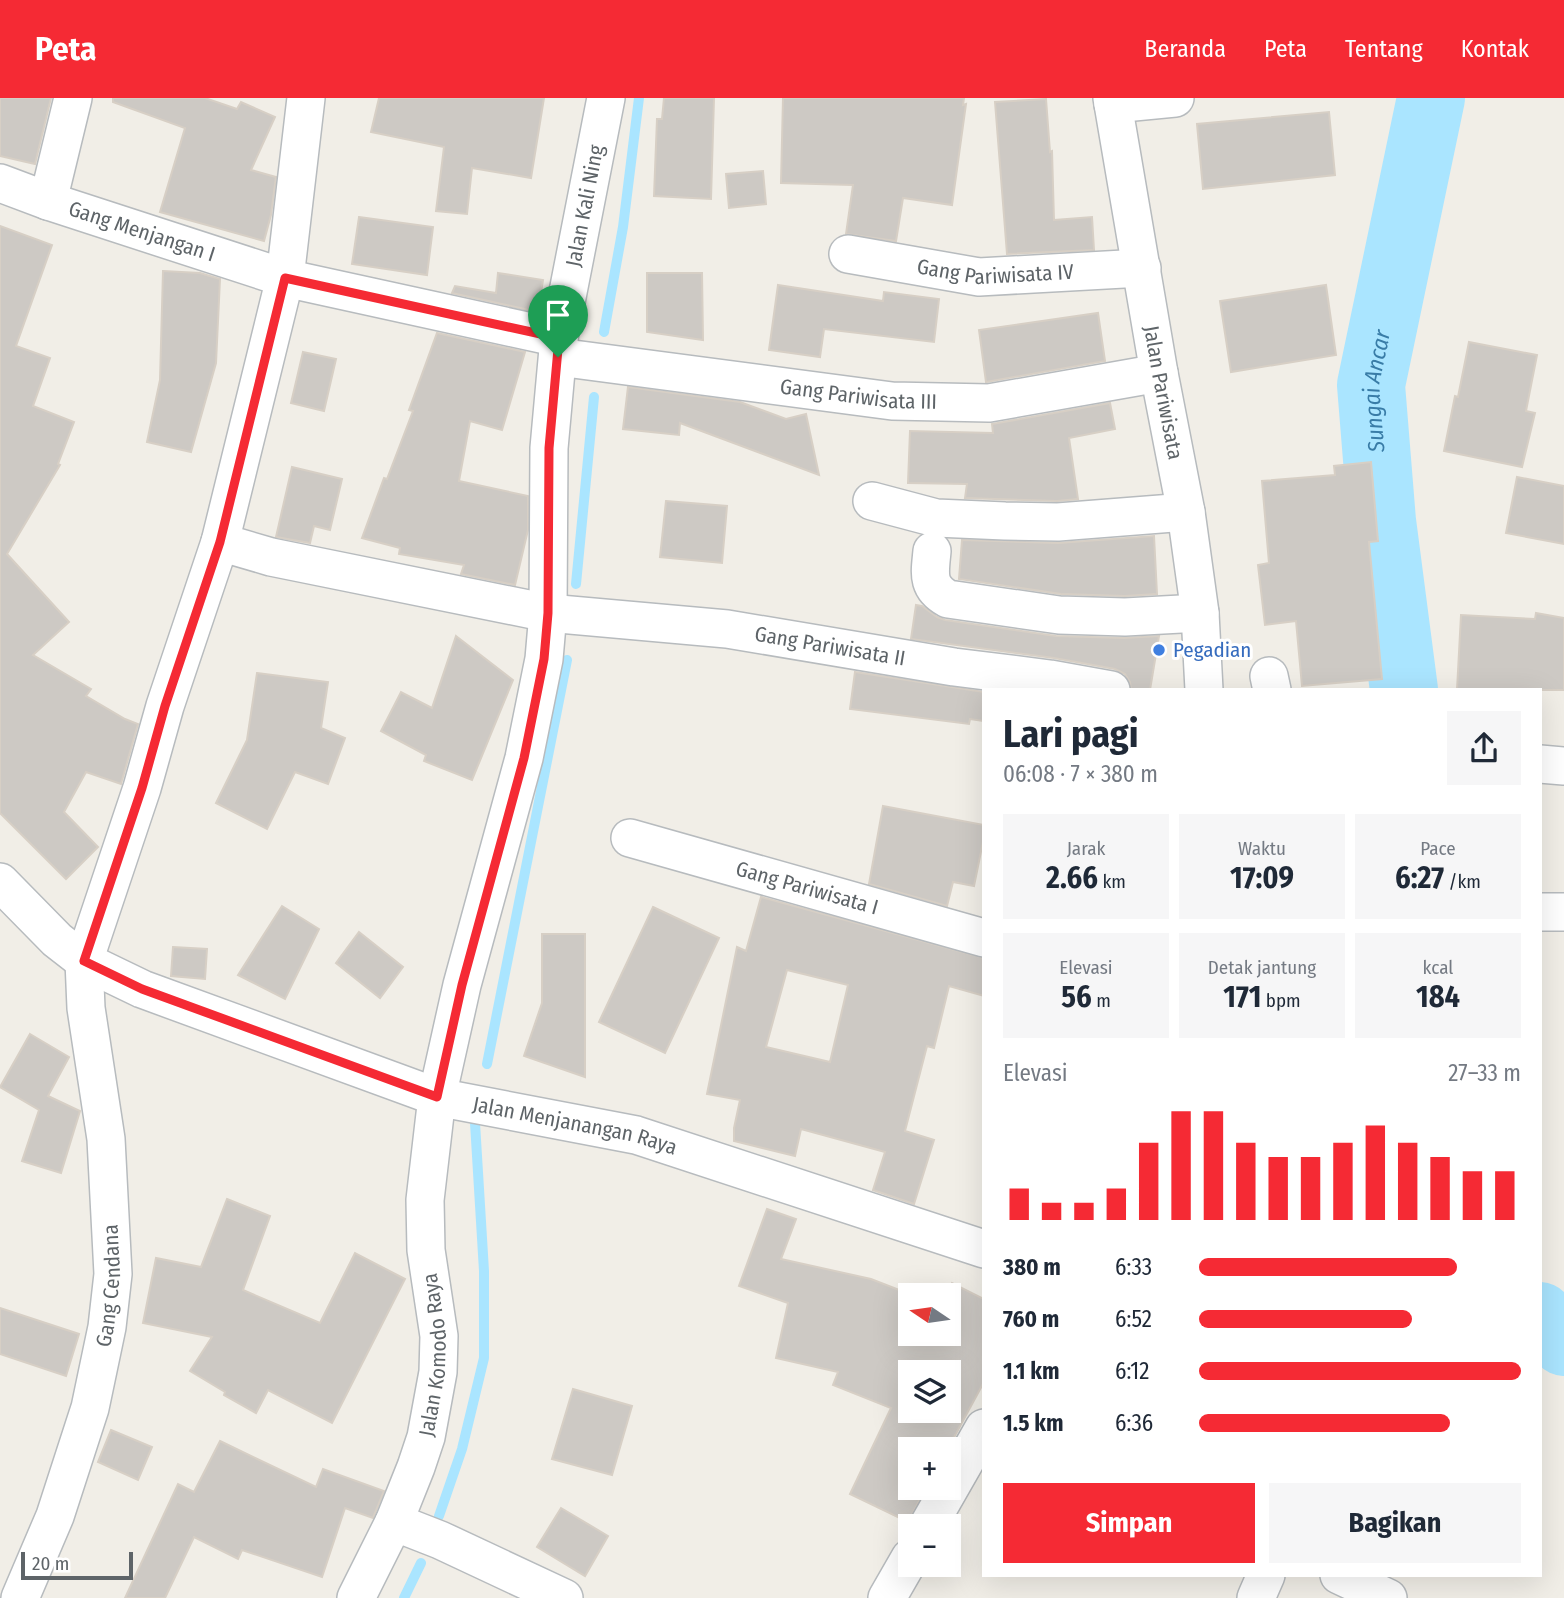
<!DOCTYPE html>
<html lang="id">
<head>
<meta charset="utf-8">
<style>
	body { margin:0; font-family:"Fira Sans Condensed",sans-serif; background:#f6f6f7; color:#1f2937; height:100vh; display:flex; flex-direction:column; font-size:26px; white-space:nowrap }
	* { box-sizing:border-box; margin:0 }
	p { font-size:23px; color:#747a83 }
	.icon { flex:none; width:38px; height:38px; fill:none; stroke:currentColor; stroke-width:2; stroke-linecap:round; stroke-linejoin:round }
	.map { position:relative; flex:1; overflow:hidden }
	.panel { position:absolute; left:982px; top:590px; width:560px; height:889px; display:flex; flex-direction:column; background:#fff; border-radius:0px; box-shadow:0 7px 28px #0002 }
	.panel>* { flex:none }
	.needle { width:46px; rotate:283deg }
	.tools { position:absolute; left:898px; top:1185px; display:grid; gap:14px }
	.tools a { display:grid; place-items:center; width:63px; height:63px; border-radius:0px; background:#fff; box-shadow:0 7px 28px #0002; font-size:35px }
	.scale { position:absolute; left:21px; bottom:18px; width:112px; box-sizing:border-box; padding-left:7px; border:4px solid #5e6468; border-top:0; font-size:19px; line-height:24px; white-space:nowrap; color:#5e6468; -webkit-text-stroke:5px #fff; paint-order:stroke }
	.pin { position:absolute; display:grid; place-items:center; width:60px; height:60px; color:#fff; margin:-72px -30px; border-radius:50% 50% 50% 0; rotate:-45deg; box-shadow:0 0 7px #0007 }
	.pin .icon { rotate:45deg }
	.round { display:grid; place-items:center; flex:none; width:74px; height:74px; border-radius:0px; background:#f6f6f7 }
	.overview { display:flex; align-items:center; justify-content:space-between; height:119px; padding:0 21px }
	h1 { font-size:38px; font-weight:700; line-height:52px }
	.metrics { display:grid; grid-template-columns:repeat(3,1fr); gap:10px; height:119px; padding:7px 21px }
	.metrics div { display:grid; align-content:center; border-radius:0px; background:#f6f6f7; text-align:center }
	.metrics b { font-size:30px; font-weight:700 }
	.metrics small { font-size:19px; font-weight:400 }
	.metrics p { font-size:19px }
	.chart { height:196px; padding:14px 21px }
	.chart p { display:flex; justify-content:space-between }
	.chart svg { width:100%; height:126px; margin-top:7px; stroke:#f52a34; stroke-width:6 }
	.button { display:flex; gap:14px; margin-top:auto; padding:14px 21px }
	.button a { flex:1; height:80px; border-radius:0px; background:#f52a34; color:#fff; font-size:28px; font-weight:700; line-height:80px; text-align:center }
	.button a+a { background:#f6f6f7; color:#1f2937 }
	ul { padding:0 21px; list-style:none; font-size:23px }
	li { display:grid; grid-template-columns:112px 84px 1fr; align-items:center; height:52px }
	li i { height:18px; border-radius:9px; background:#f52a34 }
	header { display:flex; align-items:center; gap:42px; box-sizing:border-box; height:98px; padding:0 35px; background:#f52a34; color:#fff }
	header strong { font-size:33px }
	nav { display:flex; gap:38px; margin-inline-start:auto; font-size:24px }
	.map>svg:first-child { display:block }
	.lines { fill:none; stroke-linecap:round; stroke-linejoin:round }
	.stream { stroke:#aae5ff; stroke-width:10 }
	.river { stroke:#aae5ff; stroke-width:68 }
	.building { fill:#cdc9c4; stroke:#d7cfc5; stroke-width:2; fill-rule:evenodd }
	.minor-casing { stroke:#b7bbbe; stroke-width:40 }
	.minor { stroke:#fff; stroke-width:37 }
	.route-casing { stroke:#fff; stroke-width:14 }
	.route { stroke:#f52a34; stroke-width:9 }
	.shop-dot { fill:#3f7fe0; stroke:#fff; stroke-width:2.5 }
	.labels { text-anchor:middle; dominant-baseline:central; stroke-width:6; stroke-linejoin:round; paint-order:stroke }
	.street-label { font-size:21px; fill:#5e6468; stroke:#fff }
	.shop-label { font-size:21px; fill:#366cbe; stroke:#fff; text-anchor:start }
	.water-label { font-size:23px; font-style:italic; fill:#397ca7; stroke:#fff }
</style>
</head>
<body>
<header>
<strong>Peta</strong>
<nav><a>Beranda</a><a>Peta</a><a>Tentang</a><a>Kontak</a></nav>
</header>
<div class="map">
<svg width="1564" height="1500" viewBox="0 0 1564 1500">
	<rect width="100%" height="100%" fill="#f1eee7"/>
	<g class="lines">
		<!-- stream -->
		<g class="stream">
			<polyline points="604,234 623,129 639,0"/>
			<polyline points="576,486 594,299"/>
			<polyline points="487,966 567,562"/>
			<polyline points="439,1418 462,1351 484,1260 484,1173 475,1025"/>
			<polyline points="404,1500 421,1465"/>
		</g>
		<!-- river -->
		<g class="river">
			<path id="s1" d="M1404 592 1382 423 1371 287 1431 0"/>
			<polyline points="1540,1218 1564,1244"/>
		</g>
	</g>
	<!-- building -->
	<g class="building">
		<polygon points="0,0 51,0 35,66 0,58"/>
		<polygon points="113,0 205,0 237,11 241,4 275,19 251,72 276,79 271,117 264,143 160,114 185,30 113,4"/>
		<polygon points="379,0 544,0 531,80 472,70 467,116 436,113 444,49 371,34"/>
		<polygon points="664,0 714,0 711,101 654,98 657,21 662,21"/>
		<polygon points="783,0 964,0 963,7 966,6 952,107 903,100 896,143 846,136 853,87 781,85"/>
		<polygon points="1046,1 1050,54 1052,53 1054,122 1092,119 1094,152 1007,156 995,4"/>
		<polygon points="1329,14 1335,77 1203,91 1197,26"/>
		<polygon points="763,73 766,106 729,110 726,76"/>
		<polygon points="359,119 433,129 427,177 352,166"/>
		<polygon points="0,128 52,147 16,248 50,260 33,308 74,324 58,366 60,367 7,456 69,524 33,557 91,591 86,598 125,621 138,626 121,686 86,674 64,714 98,749 66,781 0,715"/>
		<polygon points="163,173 200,175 220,181 216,265 191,354 147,344 160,282"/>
		<polygon points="498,175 543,182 538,214 452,195 455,188 496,195"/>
		<polygon points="647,175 702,175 703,242 647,234"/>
		<polygon points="778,187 883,203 884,194 939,201 934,244 824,231 820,259 769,252"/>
		<polygon points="1326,187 1336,257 1231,274 1220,203"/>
		<polygon points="1098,215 1105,263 986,284 979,232"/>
		<polygon points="437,235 525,254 502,332 470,323 459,383 528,398 528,432 515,487 461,476 464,467 399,456 400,450 362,440 384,380 387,381 413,313 409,312"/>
		<polygon points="1469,244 1537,257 1526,313 1535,315 1522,369 1444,353 1455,298 1458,299"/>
		<polygon points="303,254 336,261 324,313 291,305"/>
		<polygon points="628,289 740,304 786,321 806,316 819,377 680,325 679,337 623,331"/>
		<polygon points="1110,305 1115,331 1069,340 1078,401 1057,403 965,400 967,386 908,385 910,333 993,335 992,326"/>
		<polygon points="1371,364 1378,443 1369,444 1382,581 1302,588 1296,523 1265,527 1258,467 1269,465 1262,383 1335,377 1334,368"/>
		<polygon points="292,369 342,381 330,432 314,428 310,445 276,439"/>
		<polygon points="1517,379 1564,388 1564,446 1506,435"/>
		<polygon points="666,403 727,408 722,465 660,459"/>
		<polygon points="1154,438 1157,496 1125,498 1061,496 959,481 962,442 1058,445"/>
		<polygon points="916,507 922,508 937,519 945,522 1056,538 1124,540 1159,538 1150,592 1131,592 1130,584 1125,576 1115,571 1054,560 911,541"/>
		<polygon points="1536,515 1564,520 1564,592 1457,592 1461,517 1535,521"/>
		<polygon points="456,538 513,582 472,682 424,663 426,657 381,633 401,594 432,610"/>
		<polygon points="855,574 984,594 984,623 970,621 969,626 850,611"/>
		<polygon points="257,575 328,584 321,630 345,640 328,686 295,674 267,731 216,705 247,642"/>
		<polygon points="883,708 984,727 984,739 974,788 953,784 947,808 869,786"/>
		<path d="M761 799 984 860V898L949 888 934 950 927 948 905 1033 934 1042 914 1106 873 1092 885 1054 801 1031 795 1058 734 1043V1030L740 1002 707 996 737 849 746 853ZM787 872 848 887 830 964 766 949Z"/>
		<polygon points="282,808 319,831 285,901 238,877"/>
		<polygon points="653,809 719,840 665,955 599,924"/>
		<polygon points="359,834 403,869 380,900 336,865"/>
		<polygon points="542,836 585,836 585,979 524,958 542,905"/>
		<polygon points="173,849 207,851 205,881 171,878"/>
		<polygon points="30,936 69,959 48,998 80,1013 61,1075 22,1063 39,1012 0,989"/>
		<polygon points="227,1101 270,1118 243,1192 320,1225 355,1155 405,1181 332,1325 268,1292 256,1315 224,1297 225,1294 190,1273 212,1239 143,1225 156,1160 201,1169"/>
		<path d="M767 1111 796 1121 781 1161 871 1181 912 1197H910V1236H948V1197H946L952 1185 984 1201V1284L952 1343 949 1342 945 1351H910V1390H926L908 1424 850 1396 891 1310 833 1287 838 1274 776 1260 788 1205 739 1188ZM910 1274H948V1312H910Z"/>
		<polygon points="0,1210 79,1236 66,1278 0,1256"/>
		<polygon points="573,1291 632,1308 612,1377 552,1361"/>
		<polygon points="111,1332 152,1349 138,1382 98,1364"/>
		<polygon points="220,1343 316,1389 323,1371 384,1393 373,1420 345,1410 322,1479 242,1452 238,1461 194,1439 165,1500 125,1500 178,1386 194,1394"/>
		<polygon points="561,1410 608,1438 585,1478 537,1449"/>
	</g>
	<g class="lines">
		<!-- minor casing -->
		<g class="minor-casing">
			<g id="minor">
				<path id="s2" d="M1112 0 1159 275 1186 414 1200 515 1204 592"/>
				<polyline points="1113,6 1175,0"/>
				<path id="s3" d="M0 85 48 103 285 180 559 240"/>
				<polyline points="48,103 73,0"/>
				<path id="s4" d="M848 156 979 179 1142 170"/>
				<path id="s5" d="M558 259 892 303 989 305 1159 275"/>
				<polyline points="872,403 936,420 1005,423 1058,424 1186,414"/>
				<path id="s6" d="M220 444 271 459 548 515 727 531 954 569 1050 581 1111 592"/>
				<path d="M932 453C930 475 926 489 948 501L1059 517 1125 519 1200 515"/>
				<polyline points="1269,578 1272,592"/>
				<polyline points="1540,666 1564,668"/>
				<path id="s7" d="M630 740 984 840"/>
				<path id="s8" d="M0 784 57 842 84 863 142 891 437 999 636 1037 984 1151"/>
				<polyline points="1540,814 1564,814"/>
				<polyline points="394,1424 440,1442 564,1500"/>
				<polyline points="928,1428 984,1330"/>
				<polyline points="1339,1477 1388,1500"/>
				<path id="s9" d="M20 1500 55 1418 90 1310 107 1229 113 1176 106 1041 86 910 84 863 142 690 165 608 220 444 285 180 306 0"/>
				<path id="s10" d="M356 1500 394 1424 416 1369 426 1339 438 1274 439 1238 426 1152 425 1102 437 999 462 887 524 660 544 561 548 515 549 350 559 240 606 0"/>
				<polyline points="887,1500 910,1460"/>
				<polyline points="1256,1500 1266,1477"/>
			</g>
		</g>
		<!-- minor -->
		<use href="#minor" class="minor"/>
	</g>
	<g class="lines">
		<!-- route casing -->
		<g class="route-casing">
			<polygon id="route" points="285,180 559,240 549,350 548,515 544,561 524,660 462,887 437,999 142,891 84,863 142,690 165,608 220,444"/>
		</g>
		<!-- route -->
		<use href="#route" class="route"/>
	</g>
	<!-- markers -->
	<circle class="shop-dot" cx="1159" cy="552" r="7"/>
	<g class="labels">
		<!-- street labels -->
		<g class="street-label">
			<text stroke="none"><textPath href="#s10" startOffset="1426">Jalan Kali Ning</textPath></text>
			<text stroke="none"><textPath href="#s3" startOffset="150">Gang Menjangan I</textPath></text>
			<text stroke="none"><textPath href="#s4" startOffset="149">Gang Pariwisata IV</textPath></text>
			<text stroke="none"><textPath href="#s5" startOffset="303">Gang Pariwisata III</textPath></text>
			<text stroke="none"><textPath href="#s2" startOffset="299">Jalan Pariwisata</textPath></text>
			<text stroke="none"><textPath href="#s6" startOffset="620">Gang Pariwisata II</textPath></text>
			<text stroke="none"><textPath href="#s7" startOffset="184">Gang Pariwisata I</textPath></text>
			<text stroke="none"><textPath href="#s8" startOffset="635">Jalan Menjanangan Raya</textPath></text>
			<text stroke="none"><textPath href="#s9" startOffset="327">Gang Cendana</textPath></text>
			<text stroke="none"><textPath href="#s10" startOffset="259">Jalan Komodo Raya</textPath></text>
		</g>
		<!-- shop labels -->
		<g class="shop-label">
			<text x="1173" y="552">Pegadian</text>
		</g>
		<!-- water labels -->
		<g class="water-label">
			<text stroke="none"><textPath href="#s1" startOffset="301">Sungai Ancar</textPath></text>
		</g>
	</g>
</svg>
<div class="tools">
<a><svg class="needle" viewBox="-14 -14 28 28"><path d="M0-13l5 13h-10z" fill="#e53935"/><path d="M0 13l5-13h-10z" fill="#747a83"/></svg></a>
<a><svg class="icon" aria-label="layers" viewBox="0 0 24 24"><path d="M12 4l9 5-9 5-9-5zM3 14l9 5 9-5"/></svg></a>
<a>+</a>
<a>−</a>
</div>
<div class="scale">20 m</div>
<div class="pin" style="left:558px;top:259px;background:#1e9e55"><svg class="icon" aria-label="arrive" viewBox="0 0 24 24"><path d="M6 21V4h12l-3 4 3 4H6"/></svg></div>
<section class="panel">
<div class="overview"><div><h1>Lari pagi</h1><p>06:08 · 7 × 380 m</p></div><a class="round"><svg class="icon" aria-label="share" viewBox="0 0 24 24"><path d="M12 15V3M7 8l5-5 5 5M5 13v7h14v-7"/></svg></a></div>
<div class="metrics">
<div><p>Jarak</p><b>2.66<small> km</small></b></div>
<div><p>Waktu</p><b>17:09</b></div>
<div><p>Pace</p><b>6:27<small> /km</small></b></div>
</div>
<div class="metrics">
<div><p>Elevasi</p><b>56<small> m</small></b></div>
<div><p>Detak jantung</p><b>171<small> bpm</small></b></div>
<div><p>kcal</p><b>184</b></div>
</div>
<div class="chart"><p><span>Elevasi</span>27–33 m</p>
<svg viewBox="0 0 160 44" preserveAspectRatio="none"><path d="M5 44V33M15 44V38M25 44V38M35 44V33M45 44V17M55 44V6M65 44V6M75 44V17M85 44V22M95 44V22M105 44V17M115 44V11M125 44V17M135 44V22M145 44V27M155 44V27"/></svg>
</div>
<ul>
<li><b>380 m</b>6:33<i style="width:80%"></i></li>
<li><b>760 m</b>6:52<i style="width:66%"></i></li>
<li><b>1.1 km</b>6:12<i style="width:100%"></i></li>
<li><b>1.5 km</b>6:36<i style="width:78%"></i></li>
</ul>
<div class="button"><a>Simpan</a><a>Bagikan</a></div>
</section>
</div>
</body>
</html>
